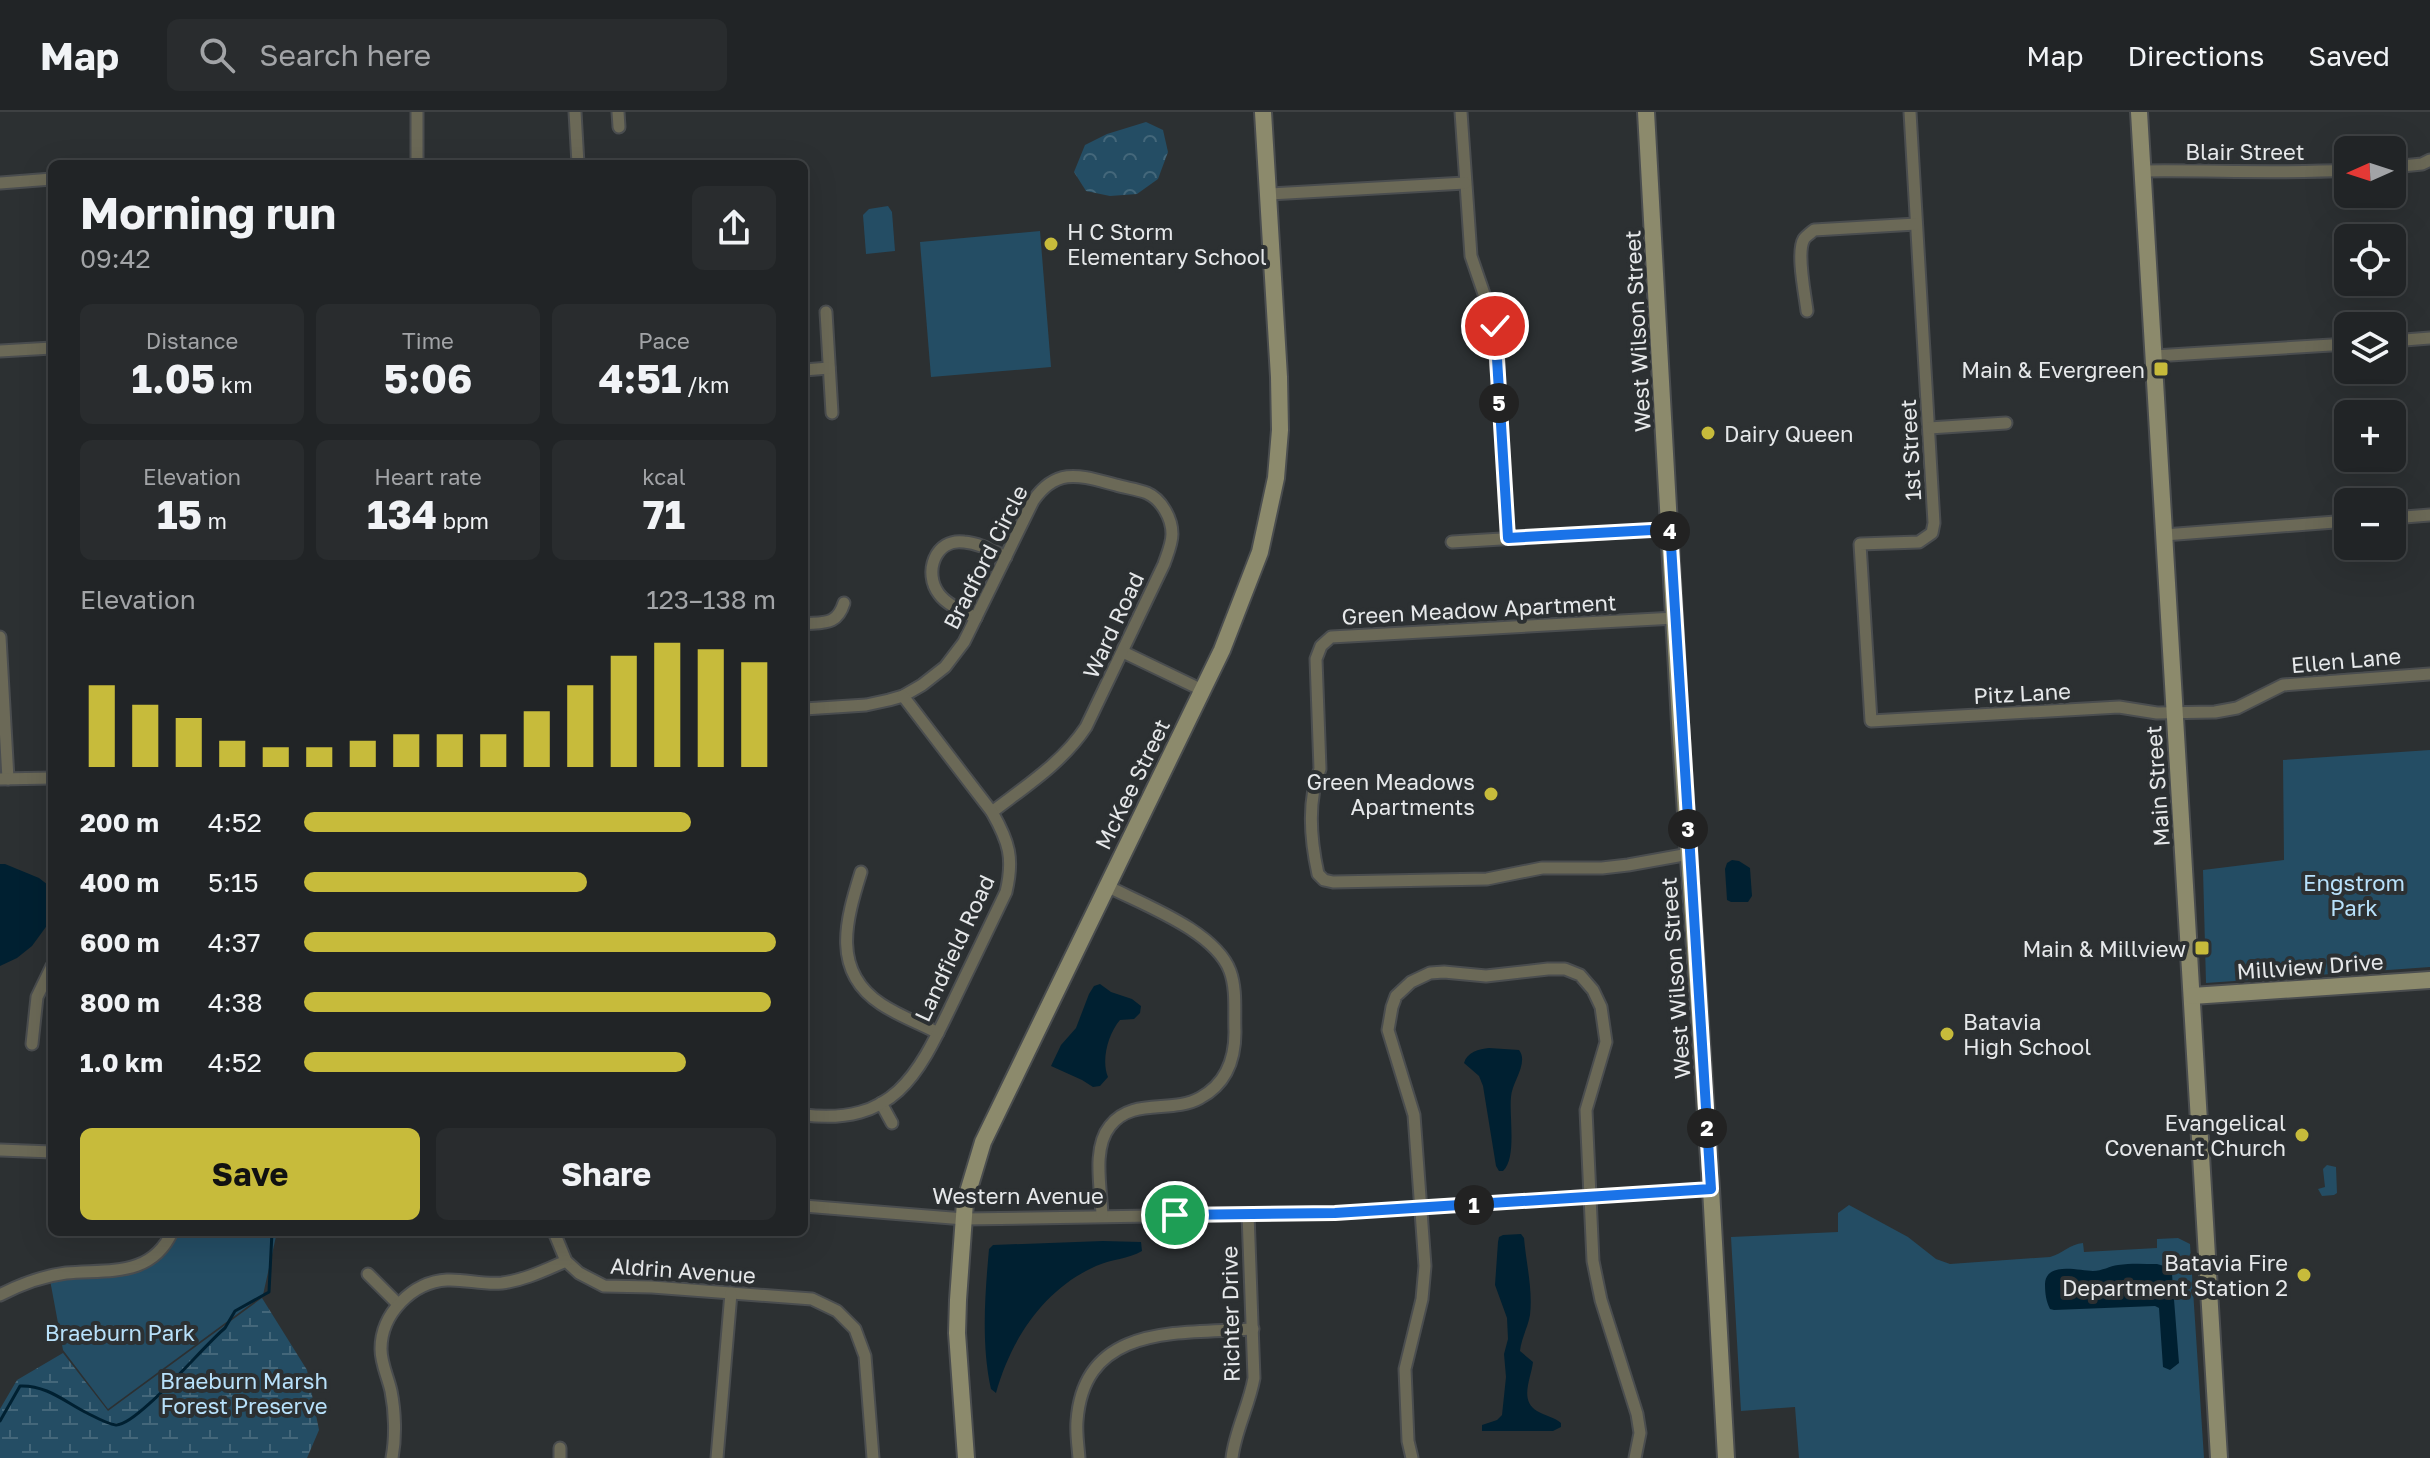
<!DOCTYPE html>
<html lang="en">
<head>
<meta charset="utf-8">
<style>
	body { margin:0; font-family:"Golos Text",sans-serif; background:#292c2e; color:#f1f3f6; height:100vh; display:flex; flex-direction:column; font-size:30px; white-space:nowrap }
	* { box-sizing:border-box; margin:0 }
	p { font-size:26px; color:#a2a4a7 }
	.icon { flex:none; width:44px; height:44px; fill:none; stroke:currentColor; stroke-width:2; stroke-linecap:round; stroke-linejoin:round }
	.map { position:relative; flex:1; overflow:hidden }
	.details { position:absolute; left:48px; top:48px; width:760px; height:1076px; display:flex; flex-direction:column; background:#212426; border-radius:12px; box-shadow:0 8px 32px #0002,0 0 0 2px #3e4143 }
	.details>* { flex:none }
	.needle { width:52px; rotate:267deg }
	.tools { position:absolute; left:2334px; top:24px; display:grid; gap:16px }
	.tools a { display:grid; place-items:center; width:72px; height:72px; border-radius:12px; background:#212426; box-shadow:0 8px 32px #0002,0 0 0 2px #3e4143; font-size:40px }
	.pin { position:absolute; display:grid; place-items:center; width:68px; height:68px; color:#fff; margin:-34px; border:4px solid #fff; border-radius:50%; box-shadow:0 2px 8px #0007 }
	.km { position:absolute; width:40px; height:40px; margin:-20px; border-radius:50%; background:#222; color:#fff; font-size:22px; line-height:40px; text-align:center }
	.round { display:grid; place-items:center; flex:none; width:84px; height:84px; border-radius:12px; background:#292c2e }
	.overview { display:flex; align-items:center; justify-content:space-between; height:136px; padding:0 32px }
	h1 { font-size:44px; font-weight:700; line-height:60px }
	.figures { display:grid; grid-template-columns:repeat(3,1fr); gap:12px; height:136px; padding:8px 32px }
	.figures div { display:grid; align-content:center; border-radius:12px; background:#292c2e; text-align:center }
	.figures b { font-size:40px; font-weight:700 }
	.figures small { font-size:22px; font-weight:400 }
	.figures p { font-size:22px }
	.chart { height:224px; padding:16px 32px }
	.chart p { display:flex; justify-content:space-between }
	.chart svg { width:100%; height:144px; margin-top:8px; stroke:#c7bb3b; stroke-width:6 }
	.action { display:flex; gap:16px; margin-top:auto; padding:16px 32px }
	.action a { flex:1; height:92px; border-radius:12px; background:#c7bb3b; color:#111; font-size:32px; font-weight:700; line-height:92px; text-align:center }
	.action a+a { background:#292c2e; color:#f1f3f6 }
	ul { padding:0 32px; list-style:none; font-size:26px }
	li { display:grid; grid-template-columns:128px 96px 1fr; align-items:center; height:60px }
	li i { height:20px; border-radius:10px; background:#c7bb3b }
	header { display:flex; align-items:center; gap:48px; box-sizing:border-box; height:112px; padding:0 40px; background:#212426; border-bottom:2px solid #3e4143 }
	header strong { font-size:38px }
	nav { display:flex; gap:44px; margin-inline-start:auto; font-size:28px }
	.search { width:560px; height:72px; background:#292c2e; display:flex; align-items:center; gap:20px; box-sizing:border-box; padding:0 28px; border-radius:12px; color:#a2a4a7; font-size:30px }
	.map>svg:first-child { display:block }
	.green { fill:#244d64 }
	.forest { fill:url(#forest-crowns) }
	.wetland { fill:url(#wetland-marsh) }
	.water { fill:#002031 }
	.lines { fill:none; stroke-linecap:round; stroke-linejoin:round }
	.stream { stroke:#002031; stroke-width:3 }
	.street-casing { stroke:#4a4d4f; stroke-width:15 }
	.secondary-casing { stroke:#4a4d4f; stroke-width:20 }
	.street { stroke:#6b6957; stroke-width:11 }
	.secondary { stroke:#8c8a6c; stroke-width:16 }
	.route-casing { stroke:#fff; stroke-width:16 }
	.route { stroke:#1a73e8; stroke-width:10 }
	.poi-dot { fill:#c7bb3b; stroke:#2c3032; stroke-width:3 }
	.labels { text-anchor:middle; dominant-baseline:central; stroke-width:8; stroke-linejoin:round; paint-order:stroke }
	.street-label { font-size:22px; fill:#e6e8ea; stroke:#2c3032 }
	.poi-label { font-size:22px; fill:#e6e8ea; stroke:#2c3032; text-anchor:end }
	.park-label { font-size:22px; fill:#b8e1fb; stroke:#2c3032 }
</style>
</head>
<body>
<header>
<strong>Map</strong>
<div class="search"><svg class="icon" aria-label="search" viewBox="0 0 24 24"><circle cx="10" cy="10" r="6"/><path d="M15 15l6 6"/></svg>Search here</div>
<nav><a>Map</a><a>Directions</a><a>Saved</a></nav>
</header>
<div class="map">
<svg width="2430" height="1346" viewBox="0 0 2430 1346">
	<defs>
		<pattern id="forest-crowns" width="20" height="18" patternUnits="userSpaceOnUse" patternTransform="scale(2)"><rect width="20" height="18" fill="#244d64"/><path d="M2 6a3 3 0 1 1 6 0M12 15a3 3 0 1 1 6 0" fill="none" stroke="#44677a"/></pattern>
		<pattern id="wetland-marsh" width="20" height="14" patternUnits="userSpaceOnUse" patternTransform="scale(2)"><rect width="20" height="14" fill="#244d64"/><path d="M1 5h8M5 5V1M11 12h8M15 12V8" fill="none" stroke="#44677a"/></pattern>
	</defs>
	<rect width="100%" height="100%" fill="#2c3032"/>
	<!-- green -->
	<g class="green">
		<polygon points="888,94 892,100 895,139 866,142 863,103 869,97"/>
		<polygon points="1040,119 1051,255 931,265 920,130"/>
		<polygon points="2430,638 2430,855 2206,871 2203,758 2284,748 2283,648"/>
		<polygon points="2327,1053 2336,1055 2337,1081 2334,1083 2322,1084 2318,1077 2325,1075 2323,1057"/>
		<path d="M1849 1093 1908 1125 1936 1147 1950 1152 2050 1145C2062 1142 2070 1132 2083 1131L2084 1140 2157 1136V1127L2178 1126 2190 1132 2204 1346H1799L1795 1295 1741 1299 1731 1125 1838 1120V1101Z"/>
		<path d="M180 1120H277L263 1183 108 1297 63 1238 50 1168C106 1160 145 1178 180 1120Z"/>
	</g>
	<!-- forest -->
	<polygon class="forest" points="1146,10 1163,18 1168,40 1158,67 1137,82 1110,84 1086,79 1074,60 1085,33 1107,22"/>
	<!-- wetland -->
	<polygon class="wetland" points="262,1186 307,1258 319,1318 307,1346 0,1346 0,1297 17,1268 63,1241 108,1299"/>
	<!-- water -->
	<g class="water">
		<polygon points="1732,748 1739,749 1750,756 1752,784 1748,790 1731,790 1727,788 1725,757 1727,751"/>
		<polygon points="0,752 5,752 39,766 52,776 51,808 32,834 17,846 0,854"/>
		<path d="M1100 872 1111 880 1132 887 1141 894 1140 901 1134 907 1120 908C1108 922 1101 948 1108 965L1100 974 1093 975 1082 968 1051 954 1061 933 1076 916 1089 882 1094 874Z"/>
		<path d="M1489 936 1519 938C1529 951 1512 970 1511 985 1509 1004 1517 1046 1503 1059H1499L1496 1054 1483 974 1479 964 1464 951C1467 940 1479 937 1489 936Z"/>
		<path d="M1521 1122 1524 1126C1526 1150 1533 1178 1530 1203 1528 1215 1521 1227 1520 1239L1533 1250C1531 1267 1519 1288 1537 1299 1546 1304 1554 1305 1561 1311V1315L1553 1319H1482V1313L1497 1308 1502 1303 1506 1265 1504 1242 1508 1227 1507 1206 1495 1173 1498 1130 1499 1125 1503 1123Z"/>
		<path d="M1103 1129 1141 1130 1142 1139C1128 1147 1112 1147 1096 1154 1044 1177 1011 1227 996 1281L991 1277C981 1232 985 1182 989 1137L993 1133Z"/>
		<path d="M2157 1152 2171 1156 2172 1162 2179 1251 2170 1258 2163 1255 2159 1196 2155 1194 2054 1198 2050 1197C2046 1189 2045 1181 2045 1172 2046 1149 2079 1159 2093 1159 2102 1159 2110 1154 2118 1153 2131 1151 2144 1152 2157 1152Z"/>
	</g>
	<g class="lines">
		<!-- stream -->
		<path class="stream" d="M0 1309 20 1274C47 1273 65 1290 87 1301 95 1305 107 1312 116 1313 137 1314 204 1233 225 1216L235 1199 269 1180 272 1120"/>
		<!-- street casing -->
		<g class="street-casing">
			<g id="street">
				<polyline points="575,0 578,52"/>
				<polyline points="618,0 619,15"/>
				<polyline points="1461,0 1471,144 1495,214 1508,426"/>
				<polyline points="1910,0 1934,411 1932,421 1919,430 1860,432 1871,609 2119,595 2157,601 2215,600 2237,596 2283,573 2430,562"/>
				<polyline points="417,52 417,0"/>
				<polyline points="2392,55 2422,52 2430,48"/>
				<path d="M2143 59C2211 58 2280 62 2348 58"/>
				<polyline points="0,71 52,67"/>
				<polyline points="1268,82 1465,71"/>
				<path d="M1807 199C1805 182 1796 140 1804 127 1805 125 1813 119 1814 118L1916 112"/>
				<polyline points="826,200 832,301"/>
				<polyline points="2392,229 2430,226"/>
				<polyline points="0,239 52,236"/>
				<polyline points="2154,244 2348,232"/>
				<polyline points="804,258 829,256"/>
				<polyline points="1929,316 2006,311"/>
				<polyline points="2392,406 2430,403"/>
				<polyline points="2164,423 2348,409"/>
				<polyline points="1452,430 1670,417"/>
				<path d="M976 506C964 500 947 493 939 482 923 461 935 426 964 430 979 431 993 439 1006 445"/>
				<path d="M1675 506 1331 525 1321 534 1316 547 1320 657C1307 689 1311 730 1318 762L1324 768 1333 770 1487 767 1542 756H1602L1628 753 1689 742"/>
				<path d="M804 512C825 510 837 513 844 491"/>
				<polyline points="0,525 8,667"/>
				<polyline points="1123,540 1202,578"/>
				<path d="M804 597 866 593 889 588 903 584 922 573 945 555 964 530 1033 389C1057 354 1081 364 1116 373 1126 376 1137 377 1147 381 1161 387 1172 406 1172 422 1172 432 1167 443 1164 452L1086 615C1063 650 1026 674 992 700"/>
				<polyline points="0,667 52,666"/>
				<path d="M861 760C846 808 831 859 881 892 899 904 919 911 938 921"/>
				<polyline points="32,932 37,885 52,854"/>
				<polyline points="881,991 892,1011"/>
				<path d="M804 1003C898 1014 920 958 955 886 972 850 989 815 1006 780 1014 746 1009 730 992 700L903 584"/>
				<polyline points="0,1038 52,1040"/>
				<polyline points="804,1094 964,1107 1335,1101 1711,1077"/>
				<path d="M1102 1103C1101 1076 1092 1036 1110 1014 1132 985 1172 1002 1200 986 1226 972 1235 948 1235 920 1234 900 1237 878 1230 859 1215 819 1144 793 1107 774"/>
				<polyline points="554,1120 566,1149 579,1161 604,1174 652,1175 812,1187 837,1199 855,1217 865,1244 873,1346"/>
				<polyline points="368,1162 398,1192"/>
				<path d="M0 1183C21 1172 43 1164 66 1161 107 1157 151 1166 172 1120"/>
				<polyline points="560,1336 560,1346"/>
				<path d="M392 1346C396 1325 395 1299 391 1279 388 1265 381 1252 381 1237 381 1202 412 1170 447 1168 465 1167 483 1173 502 1171 525 1168 545 1158 566 1149"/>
				<polyline points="717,1346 731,1181"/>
				<path d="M1079 1346C1078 1334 1076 1321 1077 1309 1084 1210 1182 1222 1253 1217"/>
				<path d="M1232 1346C1235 1319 1249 1294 1254 1266L1248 1102"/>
				<polyline points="1412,1346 1408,1329 1405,1257 1422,1187 1425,1154 1414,1003 1388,918 1392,895 1396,884 1411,870 1430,861 1444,860 1486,864 1548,857 1565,857 1580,863 1593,878 1601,895 1606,930 1586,998 1593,1149 1601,1188 1637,1302 1640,1321 1635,1346"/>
			</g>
		</g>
		<!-- secondary casing -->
		<g class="secondary-casing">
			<g id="secondary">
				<polyline points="1646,0 1680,611 1711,1077 1726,1346"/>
				<polyline points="2139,0 2219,1346"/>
				<polyline points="2192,884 2430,868"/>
				<polyline points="966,1346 957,1221 958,1188 965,1090 983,1030 1222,538 1260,440 1276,366 1280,318 1279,265 1263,0"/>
			</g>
		</g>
		<!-- street -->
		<use href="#street" class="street"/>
		<!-- secondary -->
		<use href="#secondary" class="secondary"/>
	</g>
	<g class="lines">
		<!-- route casing -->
		<g class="route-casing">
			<polyline id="route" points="1175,1103 1335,1101 1711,1077 1670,417 1508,426 1495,214"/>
		</g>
		<!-- route -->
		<use href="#route" class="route"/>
	</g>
	<!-- markers -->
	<g class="poi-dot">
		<circle cx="1051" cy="132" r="8"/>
		<rect x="2153" y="249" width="16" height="16" rx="4"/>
		<circle cx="1708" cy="321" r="8"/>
		<circle cx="1491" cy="682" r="8"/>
		<rect x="2194" y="828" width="16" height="16" rx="4"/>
		<circle cx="1947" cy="922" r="8"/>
		<circle cx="2302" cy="1023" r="8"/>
		<circle cx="2304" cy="1163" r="8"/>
	</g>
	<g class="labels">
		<!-- street labels -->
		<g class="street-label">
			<text x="2245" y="39">Blair Street</text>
			<text transform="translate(1637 219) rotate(-93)">West Wilson Street</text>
			<text transform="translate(1910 338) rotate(-93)">1st Street</text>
			<text transform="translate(985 445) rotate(-63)">Bradford Circle</text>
			<text transform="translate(1479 497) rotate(-3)">Green Meadow Apartment</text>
			<text transform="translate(1113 513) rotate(-65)">Ward Road</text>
			<text transform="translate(2346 548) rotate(-5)">Ellen Lane</text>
			<text transform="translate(2022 581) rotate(-3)">Pitz Lane</text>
			<text transform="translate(1132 672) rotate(-64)">McKee Street</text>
			<text transform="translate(2157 674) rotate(-94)">Main Street</text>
			<text transform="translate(954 836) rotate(-65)">Landfield Road</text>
			<text transform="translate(2310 854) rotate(-4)">Millview Drive</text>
			<text transform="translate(1675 866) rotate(-94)">West Wilson Street</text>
			<text x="1018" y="1083">Western Avenue</text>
			<text transform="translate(683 1158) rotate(4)">Aldrin Avenue</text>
			<text transform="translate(1230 1202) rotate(-91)">Richter Drive</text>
		</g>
		<!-- poi labels -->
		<g class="poi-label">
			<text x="1067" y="119" text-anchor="start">H C Storm<tspan x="1067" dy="25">Elementary School</tspan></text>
			<text x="2145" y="257">Main &amp; Evergreen</text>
			<text x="1724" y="321" text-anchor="start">Dairy Queen</text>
			<text x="1475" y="669">Green Meadows<tspan x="1475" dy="25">Apartments</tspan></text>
			<text x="2186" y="836">Main &amp; Millview</text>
			<text x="1963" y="909" text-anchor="start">Batavia<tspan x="1963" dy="25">High School</tspan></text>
			<text x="2286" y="1010">Evangelical<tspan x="2286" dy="25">Covenant Church</tspan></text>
			<text x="2288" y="1150">Batavia Fire<tspan x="2288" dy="25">Department Station 2</tspan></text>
		</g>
		<!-- park labels -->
		<g class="park-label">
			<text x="2354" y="770">Engstrom<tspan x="2354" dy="25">Park</tspan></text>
			<text x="120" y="1220">Braeburn Park</text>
			<text x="244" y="1268">Braeburn Marsh<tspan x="244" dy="25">Forest Preserve</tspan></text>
		</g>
	</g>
</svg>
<div class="tools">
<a><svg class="needle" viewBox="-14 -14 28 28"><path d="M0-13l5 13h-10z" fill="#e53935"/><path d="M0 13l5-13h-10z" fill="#a2a4a7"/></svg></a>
<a><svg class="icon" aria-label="locate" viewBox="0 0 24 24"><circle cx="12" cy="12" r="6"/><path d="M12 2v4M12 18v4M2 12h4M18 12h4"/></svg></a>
<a><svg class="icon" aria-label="layers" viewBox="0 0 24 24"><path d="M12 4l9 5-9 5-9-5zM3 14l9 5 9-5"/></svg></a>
<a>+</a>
<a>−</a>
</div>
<div class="pin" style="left:1175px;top:1103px;background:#1e9e55"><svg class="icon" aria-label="arrive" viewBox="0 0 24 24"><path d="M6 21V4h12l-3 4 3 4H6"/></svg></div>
<div class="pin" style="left:1495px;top:214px;background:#d93025"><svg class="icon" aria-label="check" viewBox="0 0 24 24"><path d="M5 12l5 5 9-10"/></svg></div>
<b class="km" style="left:1474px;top:1093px">1</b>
<b class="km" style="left:1707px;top:1016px">2</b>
<b class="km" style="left:1688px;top:717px">3</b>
<b class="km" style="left:1670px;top:419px">4</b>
<b class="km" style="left:1499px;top:291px">5</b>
<section class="details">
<div class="overview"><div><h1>Morning run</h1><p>09:42</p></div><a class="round"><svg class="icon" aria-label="share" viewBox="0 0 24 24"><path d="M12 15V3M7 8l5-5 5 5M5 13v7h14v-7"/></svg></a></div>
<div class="figures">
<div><p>Distance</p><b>1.05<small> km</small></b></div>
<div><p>Time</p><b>5:06</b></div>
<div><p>Pace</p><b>4:51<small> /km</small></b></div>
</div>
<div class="figures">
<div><p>Elevation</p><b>15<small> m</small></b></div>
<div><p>Heart rate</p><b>134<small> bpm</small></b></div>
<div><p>kcal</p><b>71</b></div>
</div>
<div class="chart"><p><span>Elevation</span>123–138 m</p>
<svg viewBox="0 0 160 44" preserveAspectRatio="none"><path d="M5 44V19M15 44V25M25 44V29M35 44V36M45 44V38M55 44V38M65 44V36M75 44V34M85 44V34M95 44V34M105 44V27M115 44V19M125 44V10M135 44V6M145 44V8M155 44V12"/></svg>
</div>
<ul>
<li><b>200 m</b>4:52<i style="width:82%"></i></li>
<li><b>400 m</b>5:15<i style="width:60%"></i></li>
<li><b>600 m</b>4:37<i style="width:100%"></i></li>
<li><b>800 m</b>4:38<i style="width:99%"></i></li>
<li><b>1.0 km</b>4:52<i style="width:81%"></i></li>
</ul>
<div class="action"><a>Save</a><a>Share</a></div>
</section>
</div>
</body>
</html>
